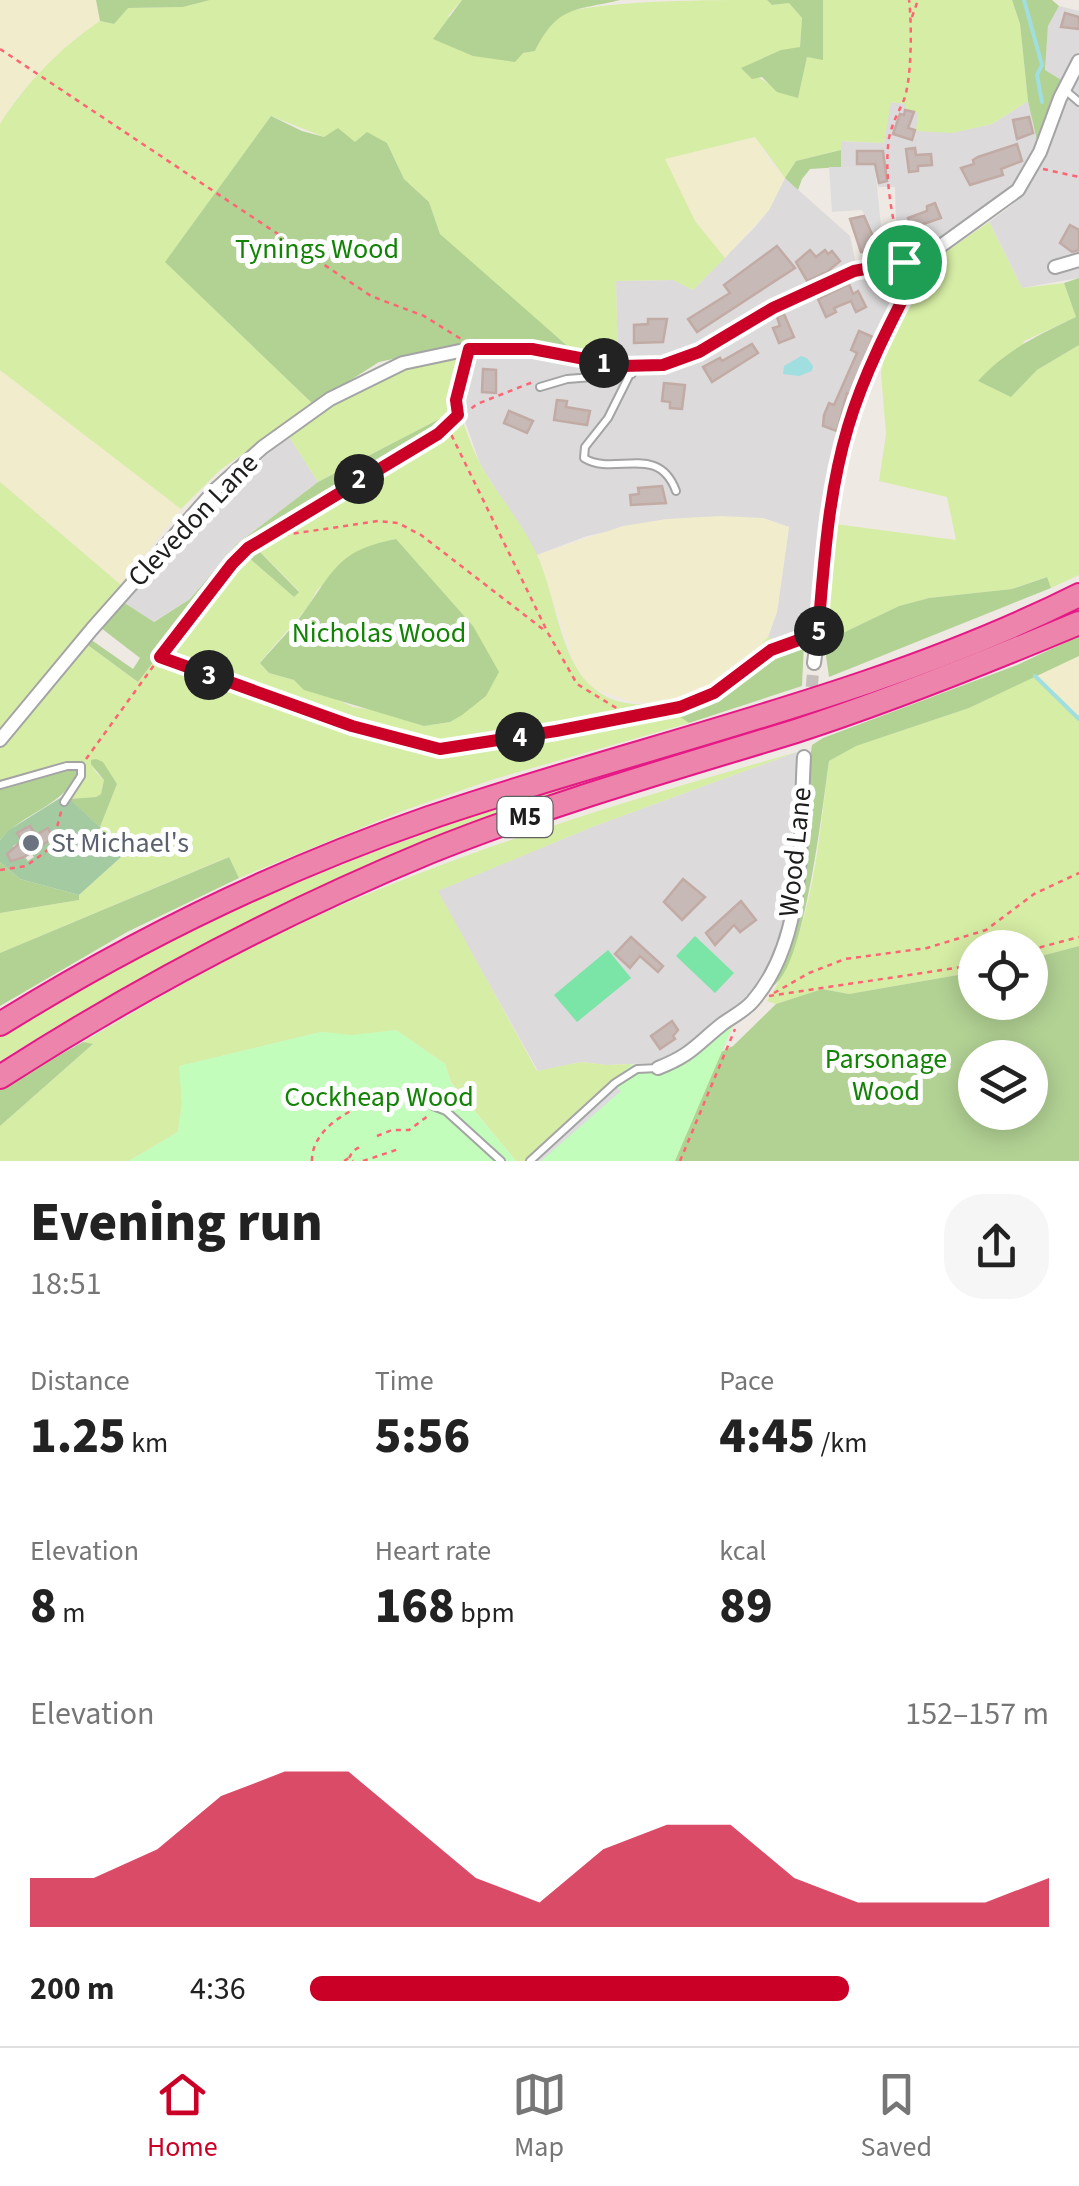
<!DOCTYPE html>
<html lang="en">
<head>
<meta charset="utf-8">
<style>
	body { margin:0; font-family:"Source Sans 3",sans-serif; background:#f6f6f6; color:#222; height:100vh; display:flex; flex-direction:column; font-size:38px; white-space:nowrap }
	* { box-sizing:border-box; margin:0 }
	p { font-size:32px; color:#767676 }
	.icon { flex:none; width:55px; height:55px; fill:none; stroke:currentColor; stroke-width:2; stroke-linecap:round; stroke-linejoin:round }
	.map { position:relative; height:1161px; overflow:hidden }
	.panel { display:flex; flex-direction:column; background:#fff; flex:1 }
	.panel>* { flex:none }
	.tools { position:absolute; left:958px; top:930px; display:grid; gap:20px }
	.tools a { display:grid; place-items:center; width:90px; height:90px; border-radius:50%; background:#fff; box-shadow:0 5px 25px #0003; font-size:50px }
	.pin { position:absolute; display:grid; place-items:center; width:85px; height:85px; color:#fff; margin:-42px; border:5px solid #fff; border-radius:50%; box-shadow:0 2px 10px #0007 }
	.km { position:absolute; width:50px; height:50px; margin:-25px; border-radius:50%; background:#222; color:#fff; font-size:28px; line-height:50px; text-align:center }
	.round { display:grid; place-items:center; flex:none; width:105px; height:105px; border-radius:40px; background:#f6f6f6 }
	.summary { display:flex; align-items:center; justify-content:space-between; height:170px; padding:0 30px }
	h1 { font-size:55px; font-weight:800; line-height:75px }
	.stats { display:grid; grid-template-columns:repeat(3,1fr); gap:15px; height:170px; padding:10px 30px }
	.stats div { display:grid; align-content:center }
	.stats b { font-size:50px; font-weight:800 }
	.stats small { font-size:28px; font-weight:400 }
	.stats p { font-size:28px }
	.chart { height:280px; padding:20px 30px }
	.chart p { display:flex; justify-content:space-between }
	.chart svg { width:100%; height:180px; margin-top:10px; fill:#cb0027; opacity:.7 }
	ul { padding:0 30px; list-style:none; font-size:32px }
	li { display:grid; grid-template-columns:160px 120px 1fr; align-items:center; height:75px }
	li i { height:25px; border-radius:12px; background:#cb0027 }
	.dock { display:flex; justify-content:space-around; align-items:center; height:140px; border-top:2px solid #e0e0e0; background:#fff; font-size:28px; color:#767676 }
	.dock a { display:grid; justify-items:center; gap:5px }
	.dock .current { color:#cb0027 }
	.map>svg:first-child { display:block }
	.residential { fill:#dcdadb }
	.farmland { fill:#f0eccc }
	.grass { fill:#d6eda5; fill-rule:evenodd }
	.forest { fill:#b2d294; fill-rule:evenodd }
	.cemetery { fill:#a4caa2; fill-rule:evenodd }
	.park { fill:#c3fdbc }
	.pitch { fill:#7be4a7 }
	.parking { fill:#ddd }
	.water { fill:#a0dee0 }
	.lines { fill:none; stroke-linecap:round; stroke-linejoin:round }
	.stream { stroke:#a0dee0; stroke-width:4 }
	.building { fill:#c7b9b6; stroke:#c2aba4; stroke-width:2.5 }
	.street-tunnel { stroke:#c5c0bb; stroke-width:12; stroke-dasharray:12 6; stroke-linecap:butt }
	.lane-casing { stroke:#a4a4a4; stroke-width:10 }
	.street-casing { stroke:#a4a4a4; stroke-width:16 }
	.highway-casing { stroke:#e51886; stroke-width:26 }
	.path { stroke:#ff6472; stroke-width:2.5; stroke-dasharray:5 5; stroke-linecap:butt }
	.lane { stroke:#fff; stroke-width:6 }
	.street { stroke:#fff; stroke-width:12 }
	.highway { stroke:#ed84ac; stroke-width:22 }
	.route-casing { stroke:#fff; stroke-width:20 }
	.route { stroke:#cb0027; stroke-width:12 }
	.worship-dot { fill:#6b7280; stroke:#fff; stroke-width:4 }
	.labels { text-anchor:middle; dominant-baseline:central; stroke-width:10; stroke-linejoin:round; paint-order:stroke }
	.shield { fill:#fff; stroke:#616161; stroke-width:2.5 }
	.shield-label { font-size:25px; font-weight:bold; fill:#1d1d1d }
	.park-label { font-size:28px; fill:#128304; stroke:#fff }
	.street-label { font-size:28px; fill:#1d1d1d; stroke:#fff }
	.worship-label { font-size:28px; fill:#5b616d; stroke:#fff; text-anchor:start }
</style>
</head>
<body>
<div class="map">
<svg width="1079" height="1161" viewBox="0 0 1079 1161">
	<rect width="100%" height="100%" fill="#efe9e3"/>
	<!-- residential -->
	<g class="residential">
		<polygon points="1059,6 1079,11 1079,50 1063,81 1045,71 1048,26"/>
		<polygon points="1079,75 1079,278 1022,288 989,222 1012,205 1020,195 1050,141"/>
		<polygon points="1028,101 1038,145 1022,175 1007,194 937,244 905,249 896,223 895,187 878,187 875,167 841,167 840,141 884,143 890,102 906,104 951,133 992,124"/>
		<polygon points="785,178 850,236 856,264 769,307 690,352 663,361 618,362 616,281 674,280 693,290 755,227 769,210"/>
		<polygon points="908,264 912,269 881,336 819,550 810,631 775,642 768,637 777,612 789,527 763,518 667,519 587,536 537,555 480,464 459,404 471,353 538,354 648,372 749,327 853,274"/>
		<polygon points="288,435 318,482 237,544 190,599 153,622 123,602 159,557"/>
		<polygon points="797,752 789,901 775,958 764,980 742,1005 712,1022 687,1048 651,1063 607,1065 581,1062 538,1071 437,891 592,827"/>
	</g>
	<!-- farmland -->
	<g class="farmland">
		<polygon points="0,0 96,0 100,21 78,36 18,96 0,124"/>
		<polygon points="756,137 769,160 785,178 769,210 725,258 695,221 664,159"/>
		<polygon points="0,370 181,509 121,585 0,482"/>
		<polygon points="720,516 763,518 789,527 777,612 768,637 756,651 714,682 681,699 661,703 632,702 591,688 576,667 537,555 623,526 667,519"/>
		<polygon points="1079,656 1079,719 1035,676"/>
	</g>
	<!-- grass -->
	<g class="grass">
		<path d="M210 0H462L448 16 523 53 535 51C543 34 551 19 570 11 620 0 712 0 767 0L772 5 789 3 802 18 800 48 781 50 742 68C763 78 776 92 798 97L807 57 823 59V0H1012L1020 24 1028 101 992 124 952 133 916 131 918 113 905 109V104L891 102 884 143 841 141V150L796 161 785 178 755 137 665 159 695 221 725 258 693 290 673 280 616 281 618 362 573 351 466 259 440 234 429 202 404 179 387 143H355L338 129 324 137 271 116 166 262 313 404 220 470 181 509 0 370V124C25 84 61 47 100 21L113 24 127 8 183 7Z"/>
		<polygon points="989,222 1022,288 1064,283 1076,317 1024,341 1011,397 1037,370 1079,345 1079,575 1051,588 1046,577 1012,589 929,598 899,606 824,642 830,552 835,524 956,540 947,497 879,481 886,434 881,373 884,358 925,270 934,260"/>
		<polygon points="471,353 459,404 445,416 318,482 288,435 314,415 399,370"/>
		<path d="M461 418C468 434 473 452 482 467 499 497 524 525 538 557 553 592 559 641 579 672 626 741 728 685 768 637L776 642 810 631 804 643 769 658 746 679 702 705 677 714 689 723 494 779 405 810 239 878 228 857 0 953V913L79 900V895L121 857 100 827 117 784 92 768 104 780 101 794 96 797 69 799 86 773 79 762 70 761 0 781V746L33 704 38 705 42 699 40 695 85 643 138 682 240 550 294 597 299 591 253 545 307 507ZM395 539 473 626 486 696 450 722 424 726 380 711 353 707 294 680 269 673 260 662 307 608 317 590 364 548Z"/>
		<polygon points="0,482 121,585 0,733"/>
		<path d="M1035 676 1079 719V946L1030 959V948H975V972L849 994 822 989 776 1004 767 1001C814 932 818 842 829 761L855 746 969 708Z"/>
		<path d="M797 752 592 827 438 891 537 1071 581 1062 607 1065 632 1064 525 1161H516L451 1082 445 1064 396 1030 352 1036 321 1032 180 1066 182 1104 178 1132 129 1161H0V1126L92 1045 83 1042C159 997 236 952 317 916 471 847 635 798 797 752Z"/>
		<path d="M589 778 590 784C381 847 185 946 0 1061V1037C183 919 383 843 589 778Z"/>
	</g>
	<!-- forest -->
	<g class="forest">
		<polygon points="96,0 210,0 183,7 128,8 114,24 100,21"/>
		<path d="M462 0H620C575 11 558 5 535 51L523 53 515 62 473 56 433 39Z"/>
		<polygon points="767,0 823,0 823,60 807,57 798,98 777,92 762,77 752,79 741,68 781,50 800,47 802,18 789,3 772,5"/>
		<polygon points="1012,0 1052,0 1059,6 1048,26 1045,70 1063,81 1038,145 1028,101 1020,24"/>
		<polygon points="271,116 302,131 324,137 338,128 355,142 367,132 387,143 404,179 429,202 440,234 573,351 467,343 379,362 313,404 165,262"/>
		<polygon points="841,150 841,167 810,169 802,179 798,190 785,178 796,161"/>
		<path d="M1079 278V345L1037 370 1011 397 978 381C1006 350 1038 335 1076 317L1064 283Z"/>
		<polygon points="459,404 461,418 307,507 253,545 299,592 294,597 240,550 138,682 85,643 90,639 133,669 140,658 101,628 123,602 154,622 190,599 237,544 318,482 445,416"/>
		<path d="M396 539 473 626 499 672 486 696 462 715 450 722 424 726 304 690 294 680 269 673 260 663C275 645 293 628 306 609 336 567 340 550 396 539Z"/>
		<polygon points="1047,577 1051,588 829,677 824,642 899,606 929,598 1012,589"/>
		<path d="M1079 636V656L969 708 856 746 829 761C823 802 805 968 773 986 814 910 798 827 812 745L823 738 1017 665Z"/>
		<path d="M804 643 802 686 689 723 676 714C724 697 759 663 804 643Z"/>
		<polygon points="96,759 103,762 117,784 100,827 69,799 96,797 101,794 104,780 91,764 91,760"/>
		<path d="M64 769H77L79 772C62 807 24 812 0 840V789Z"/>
		<polygon points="229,857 239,878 127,932 0,1006 0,953"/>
		<polygon points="0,862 20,879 79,895 79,900 0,913"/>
		<path d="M1079 946V1161H541L643 1072 678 1074 733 1046 776 1004 822 989 849 994 975 972V1002H1030V959ZM975 1058H1030V1112H975Z"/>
		<polygon points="83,1042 93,1044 0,1126 0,1088"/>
	</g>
	<!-- cemetery -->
	<path class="cemetery" d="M65 795 100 827 121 857 79 895 20 879 0 862V840L9 830ZM30 826 36 835 48 829 53 837 31 853 34 857 28 861 24 856 20 859 13 846 22 841 18 833Z"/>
	<!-- park -->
	<g class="park">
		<path d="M735 1021 675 1161H525L632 1064C666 1094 712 1043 735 1021Z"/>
		<polygon points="396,1030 445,1064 451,1083 516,1161 129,1161 178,1132 182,1104 179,1066 321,1032 352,1035"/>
	</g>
	<!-- pitch -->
	<g class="pitch">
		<polygon points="695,936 734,973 715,993 676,956"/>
		<polygon points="608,950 631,978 577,1022 554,995"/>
	</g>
	<!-- parking -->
	<g class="parking">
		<polygon points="829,167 875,167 881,226 889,225 896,252 886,254 883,238 875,236 862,210 832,212"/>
		<polygon points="612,1082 621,1091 541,1161 532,1161 529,1157"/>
	</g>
	<!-- water -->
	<polygon class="water" points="801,356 807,358 813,366 812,371 799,376 783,374 784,366"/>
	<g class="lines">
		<!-- stream -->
		<g class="stream">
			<polyline points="1024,0 1042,65 1037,75 1042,102"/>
			<polyline points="1035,676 1079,719"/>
		</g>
	</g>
	<!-- building -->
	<g class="building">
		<polygon points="1065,13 1079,17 1079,29 1061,27"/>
		<polygon points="905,110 914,112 908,128 915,130 912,140 893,134 900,114 904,115"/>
		<polygon points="1029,117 1033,133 1017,139 1013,120"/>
		<polygon points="1017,144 1022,161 1001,169 1003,175 970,185 961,168 974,164 973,160 978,157"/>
		<polygon points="915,148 916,155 931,154 932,165 918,166 918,171 909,172 906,149"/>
		<polygon points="857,151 883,151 887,181 879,183 875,164 857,164"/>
		<polygon points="935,203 941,218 912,228 908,218 927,211 927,206"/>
		<polygon points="864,216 873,236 883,237 885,248 861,252 850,219"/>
		<polygon points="1070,225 1079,230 1079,250 1072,252 1060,243"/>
		<polygon points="777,246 795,268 697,332 688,319 730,293 724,285"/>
		<polygon points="810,250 816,257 825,250 828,254 832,251 840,261 827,272 807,281 796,262"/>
		<polygon points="849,284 853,294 858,291 866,307 856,312 851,301 834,308 836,312 826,317 818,299"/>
		<polygon points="784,314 794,337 779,343 773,328 780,326 777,317"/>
		<polygon points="648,319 667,319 663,342 634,343 634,325 648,324"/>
		<polygon points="859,331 873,337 850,394 847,393 837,431 823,426 824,415 829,403 834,405 857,353 851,350"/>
		<polygon points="752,344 758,353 712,382 703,367 720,358 722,361"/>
		<polygon points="483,369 496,370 496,393 482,392"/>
		<polygon points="664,383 685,385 682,409 670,408 670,402 662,401"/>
		<polygon points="557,400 567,401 566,407 590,411 587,425 554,420"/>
		<polygon points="509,411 533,421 527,433 504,423"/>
		<polygon points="662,486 666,503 631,505 630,495 639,494 638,488"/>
		<polygon points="30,826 36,835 48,828 53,838 24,857 11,861 7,854 22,841 17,833"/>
		<polygon points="683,879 705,897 682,920 664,902"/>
		<polygon points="741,901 756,920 740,932 734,925 715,945 706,933"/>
		<polygon points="631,937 663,966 658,972 640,956 630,968 615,954"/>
		<polygon points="672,1021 678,1030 673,1036 675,1039 660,1049 651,1036"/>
	</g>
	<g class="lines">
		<!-- street-tunnel -->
		<polyline class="street-tunnel" points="810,705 814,663"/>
		<!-- lane casing -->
		<g class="lane-casing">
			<g id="lane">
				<polyline points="1065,90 1079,102"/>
				<path d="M629 376 608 418 585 447 584 458C614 477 658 442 676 491"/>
				<polyline points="540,387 567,379 632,374"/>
				<polyline points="0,785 67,766 81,766 81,776 64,802"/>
				<polyline points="433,1106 446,1111 501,1161"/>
				<polyline points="530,1161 615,1083 637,1069 658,1068"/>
			</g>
		</g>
		<!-- street casing -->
		<g class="street-casing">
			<g id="street">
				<polyline points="1055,267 1079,260"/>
				<path d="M814 663C822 607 822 550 832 494 847 411 884 333 924 258"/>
				<polyline points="0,740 92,629 215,490 263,447 330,399 403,363 469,349 533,349 623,366 663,365 699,352 773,308 854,271 924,258 1018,190 1040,152 1060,98 1079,61"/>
				<path d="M658 1068C691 1055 695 1046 721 1025 731 1017 743 1012 752 1002 808 938 799 837 804 757"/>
			</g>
		</g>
		<!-- highway casing -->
		<g class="highway-casing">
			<g id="highway">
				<path d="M0 1024C135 940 279 870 429 818 642 745 876 697 1079 595"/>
				<path d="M0 1077C137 989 279 914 429 852 548 804 673 769 796 731 892 700 986 662 1079 623"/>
			</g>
		</g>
		<!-- path -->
		<g class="path">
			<polyline points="912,17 918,0"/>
			<polyline points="0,49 371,296 424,316 461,339"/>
			<polyline points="1043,169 1079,177"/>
			<path d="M900 248C891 215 884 172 889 138 892 124 897 115 903 102 912 83 912 22 909 0"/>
			<polyline points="458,414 456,400 464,363"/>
			<polyline points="447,426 548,633 577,684 631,717"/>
			<polyline points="264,538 378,521 398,523 421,535 544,630"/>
			<polyline points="161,658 352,727 440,749 556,731 679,707 713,693 771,650 805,637"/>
			<polyline points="86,759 186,621 248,548 438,434 477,404 533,382"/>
			<polyline points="0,870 26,866 52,847 62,808"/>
			<polyline points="1030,950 1079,937"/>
			<polyline points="774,993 809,973 845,959 927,948 986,930 1034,894 1079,873"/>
			<polyline points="769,996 975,965"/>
			<polyline points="377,1136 392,1130 409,1130 429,1115"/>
			<polyline points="349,1158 353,1151 361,1146"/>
			<path d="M312 1161C311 1125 363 1100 394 1098 405 1098 416 1101 426 1103"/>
			<polyline points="344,1161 349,1158 353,1161"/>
			<polyline points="363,1161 399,1149"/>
			<polyline points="680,1161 735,1029"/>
		</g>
		<!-- lane -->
		<use href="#lane" class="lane"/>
		<!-- street -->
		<use href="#street" class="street"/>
		<!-- highway -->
		<use href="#highway" class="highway"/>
	</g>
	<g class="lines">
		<!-- route casing -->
		<g class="route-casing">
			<path id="route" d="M924 258C896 312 865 369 848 427 828 494 824 563 818 633L771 650 714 693 680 707 556 731 440 749 352 726 160 657 232 564 248 548 438 434 458 415 456 400 469 349H532L622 366 663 365 699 352 773 308 854 271Z"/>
		</g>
		<!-- route -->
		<use href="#route" class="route"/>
	</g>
	<!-- markers -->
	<circle class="worship-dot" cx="31" cy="843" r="10"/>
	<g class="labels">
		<!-- shield labels -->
		<rect class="shield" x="497.5" y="797" width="55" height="40" rx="8"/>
		<g class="shield-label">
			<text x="525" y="817">M5</text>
		</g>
		<!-- park labels -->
		<g class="park-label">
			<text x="317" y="249">Tynings Wood</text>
			<text x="379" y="633">Nicholas Wood</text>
			<text x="886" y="1059">Parsonage<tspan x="886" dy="32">Wood</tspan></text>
			<text x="379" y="1097">Cockheap Wood</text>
		</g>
		<!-- street labels -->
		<g class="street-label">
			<text transform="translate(193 520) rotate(-46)">Clevedon Lane</text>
			<text transform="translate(795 852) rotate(-84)">Wood Lane</text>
		</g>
		<!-- worship labels -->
		<g class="worship-label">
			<text x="51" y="843">St Michael's</text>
		</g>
	</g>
</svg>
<div class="tools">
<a><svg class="icon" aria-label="locate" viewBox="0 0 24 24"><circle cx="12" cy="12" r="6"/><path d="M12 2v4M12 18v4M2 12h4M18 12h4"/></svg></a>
<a><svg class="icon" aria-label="layers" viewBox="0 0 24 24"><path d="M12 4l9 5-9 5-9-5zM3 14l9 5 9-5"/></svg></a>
</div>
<div class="pin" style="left:904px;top:262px;background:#1e9e55"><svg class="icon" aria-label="arrive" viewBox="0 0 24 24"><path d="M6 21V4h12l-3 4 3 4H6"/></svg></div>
<b class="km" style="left:604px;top:363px">1</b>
<b class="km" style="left:359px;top:479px">2</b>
<b class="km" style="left:209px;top:675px">3</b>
<b class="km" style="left:520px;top:737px">4</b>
<b class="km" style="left:819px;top:631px">5</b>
</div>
<section class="panel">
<div class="summary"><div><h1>Evening run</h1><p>18:51</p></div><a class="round"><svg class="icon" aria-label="share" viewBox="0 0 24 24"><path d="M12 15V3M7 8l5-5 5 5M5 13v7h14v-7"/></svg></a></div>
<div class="stats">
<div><p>Distance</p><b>1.25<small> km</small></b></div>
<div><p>Time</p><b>5:56</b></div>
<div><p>Pace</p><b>4:45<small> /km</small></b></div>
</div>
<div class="stats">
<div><p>Elevation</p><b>8<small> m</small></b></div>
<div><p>Heart rate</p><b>168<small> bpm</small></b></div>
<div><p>kcal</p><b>89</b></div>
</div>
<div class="chart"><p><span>Elevation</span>152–157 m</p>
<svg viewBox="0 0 160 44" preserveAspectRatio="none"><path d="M0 44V32L10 32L20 25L30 12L40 6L50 6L60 19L70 32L80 38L90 25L100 19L110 19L120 32L130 38L140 38L150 38L160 32V44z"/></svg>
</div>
<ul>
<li><b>200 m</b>4:36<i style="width:73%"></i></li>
</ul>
</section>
<nav class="dock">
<a class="current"><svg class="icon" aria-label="home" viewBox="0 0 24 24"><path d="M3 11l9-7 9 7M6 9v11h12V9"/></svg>Home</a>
<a><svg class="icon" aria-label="map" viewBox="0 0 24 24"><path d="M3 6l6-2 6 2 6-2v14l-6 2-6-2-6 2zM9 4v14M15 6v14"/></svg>Map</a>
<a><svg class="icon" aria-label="saved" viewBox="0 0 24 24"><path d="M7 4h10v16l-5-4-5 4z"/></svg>Saved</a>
</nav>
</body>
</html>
